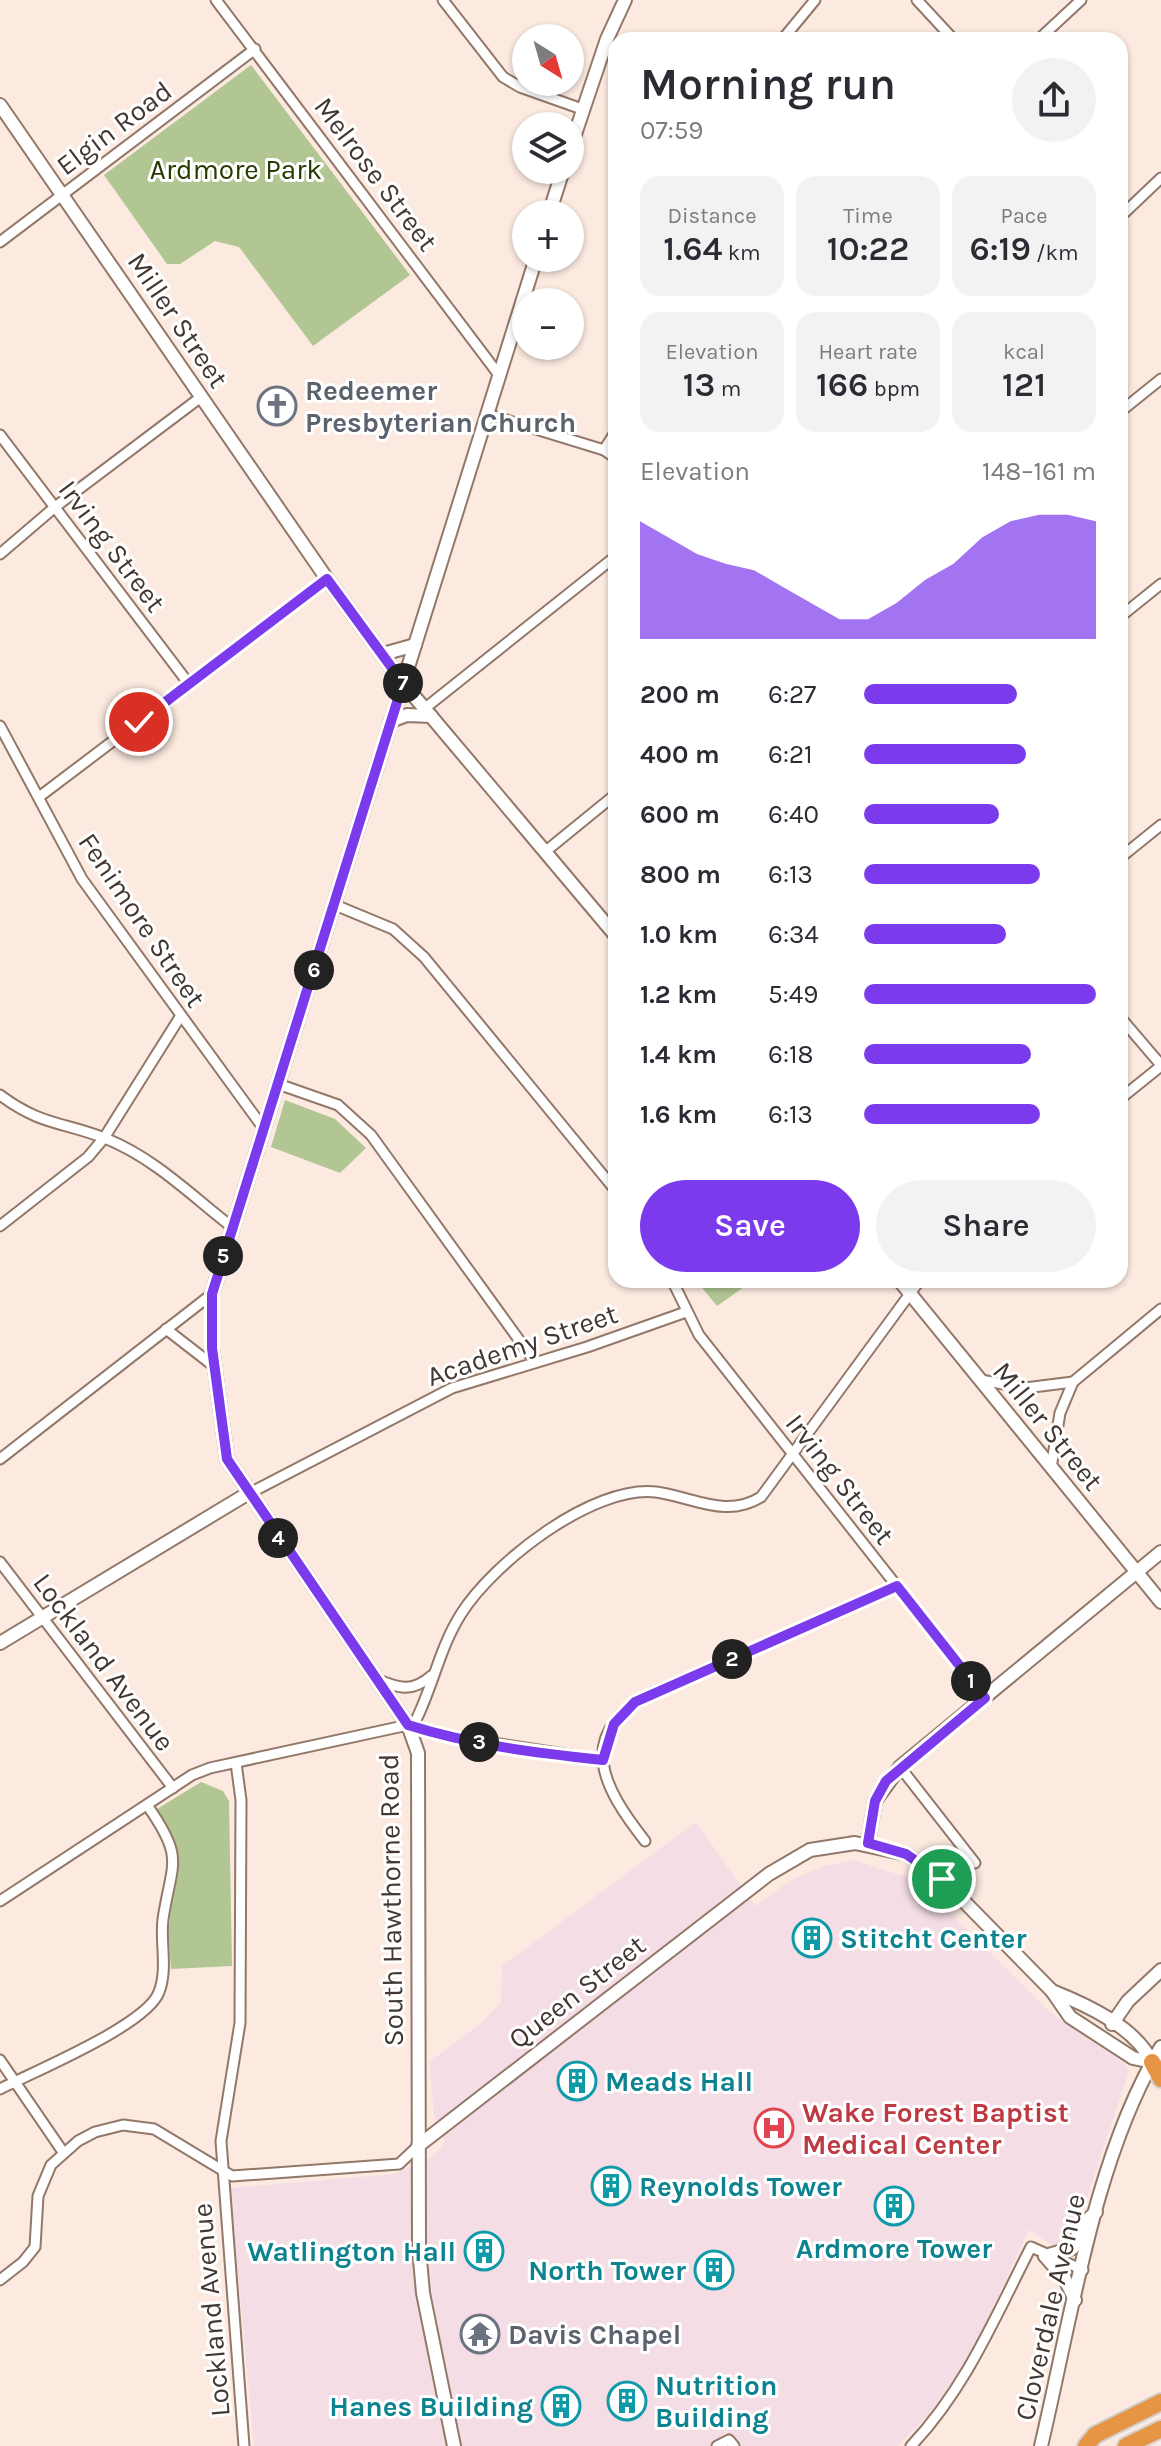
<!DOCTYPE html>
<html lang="en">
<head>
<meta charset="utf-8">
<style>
	body { margin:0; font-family:Karla,sans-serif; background:#f2f2f3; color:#2b2b33; height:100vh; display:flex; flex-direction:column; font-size:30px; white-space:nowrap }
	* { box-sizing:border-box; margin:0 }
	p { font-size:26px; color:#7c7c81 }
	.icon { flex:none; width:44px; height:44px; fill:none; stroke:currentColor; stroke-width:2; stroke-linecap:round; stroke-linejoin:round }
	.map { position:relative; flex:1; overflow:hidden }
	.details { position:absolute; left:608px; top:32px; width:520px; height:1256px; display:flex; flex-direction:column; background:#fff; border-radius:24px; box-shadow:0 2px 6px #0004 }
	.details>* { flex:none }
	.needle { width:52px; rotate:143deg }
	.tools { position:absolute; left:512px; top:24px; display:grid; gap:16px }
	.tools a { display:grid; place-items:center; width:72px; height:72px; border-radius:50%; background:#fff; box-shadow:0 2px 6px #0004; font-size:40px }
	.pin { position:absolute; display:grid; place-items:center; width:68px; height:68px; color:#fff; margin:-34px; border:4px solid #fff; border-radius:50%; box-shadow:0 2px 8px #0007 }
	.km { position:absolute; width:40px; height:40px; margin:-20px; border-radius:50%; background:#222; color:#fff; font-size:22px; line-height:40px; text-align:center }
	.round { display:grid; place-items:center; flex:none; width:84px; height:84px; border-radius:42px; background:#f2f2f3 }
	.overview { display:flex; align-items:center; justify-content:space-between; height:136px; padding:0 32px }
	h1 { font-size:44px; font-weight:600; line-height:60px }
	.metrics { display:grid; grid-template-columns:repeat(3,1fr); gap:12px; height:136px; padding:8px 32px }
	.metrics div { display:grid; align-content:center; border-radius:20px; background:#f2f2f3; text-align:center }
	.metrics b { font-size:34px; font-weight:600 }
	.metrics small { font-size:22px; font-weight:400 }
	.metrics p { font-size:22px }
	.chart { height:224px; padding:16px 32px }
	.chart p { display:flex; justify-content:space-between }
	.chart svg { width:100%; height:144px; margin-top:8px; fill:#7c3aed; opacity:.7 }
	.primary-button { display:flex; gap:16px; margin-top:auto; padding:16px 32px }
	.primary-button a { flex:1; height:92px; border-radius:48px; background:#7c3aed; color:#fff; font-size:32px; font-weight:600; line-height:92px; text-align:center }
	.primary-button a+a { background:#f2f2f3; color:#2b2b33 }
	ul { padding:0 32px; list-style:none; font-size:26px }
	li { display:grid; grid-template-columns:128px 96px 1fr; align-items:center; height:60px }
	li i { height:20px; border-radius:10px; background:#7c3aed }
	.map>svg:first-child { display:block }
	.medical { fill:#f5dde6 }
	.green { fill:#b1c693 }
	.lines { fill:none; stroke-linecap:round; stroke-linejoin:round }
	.street-casing { stroke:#927869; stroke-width:13 }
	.secondary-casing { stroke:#927869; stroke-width:16 }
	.highway-casing { stroke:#d2cfce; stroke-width:20 }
	.street { stroke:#fff; stroke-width:9 }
	.secondary { stroke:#fff; stroke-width:12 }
	.highway { stroke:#e59544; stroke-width:16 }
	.route-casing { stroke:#fff; stroke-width:16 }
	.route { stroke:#7c3aed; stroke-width:10 }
	.labels { text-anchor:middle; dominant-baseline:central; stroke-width:6; stroke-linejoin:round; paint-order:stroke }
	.street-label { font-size:28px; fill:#433831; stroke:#fff }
	.park-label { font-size:28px; fill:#283a00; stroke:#fff }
	.worship-label { font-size:28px; font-weight:bold; fill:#5b616d; stroke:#fff; text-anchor:start }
	.culture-label { font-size:28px; font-weight:bold; fill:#0d838f; stroke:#fff; text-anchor:start }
	.health-label { font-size:28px; font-weight:bold; fill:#be3a42; stroke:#fff; text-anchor:start }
</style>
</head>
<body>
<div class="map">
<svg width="1161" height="2446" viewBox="0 0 1161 2446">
	<rect width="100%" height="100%" fill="#fceae0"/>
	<!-- medical -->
	<polygon class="medical" points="696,1822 755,1906 793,1879 824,1866 854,1860 918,1881 1051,2013 1124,2063 1129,2071 1073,2240 1056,2247 1029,2230 969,2358 927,2417 897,2446 254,2446 230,2188 394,2174 435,2155 445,2141 434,2115 429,2062 481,2023 501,2002 502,1966"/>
	<!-- green -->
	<g class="green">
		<polygon points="251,65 410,275 313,346 239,247 215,241 180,264 167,264 104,175"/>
		<polygon points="285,1100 335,1119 366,1148 340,1173 271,1147"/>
		<polygon points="704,1280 749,1280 751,1282 717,1306 699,1284"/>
		<path d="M201 1782 223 1791 229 1801 232 1966 171 1969C170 1950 167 1930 171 1911 180 1864 185 1851 157 1809Z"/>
	</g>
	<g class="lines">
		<!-- street casing -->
		<g class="street-casing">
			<g id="street">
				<polyline points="216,0 499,375"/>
				<polyline points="443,0 503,77 520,87 582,109"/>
				<polyline points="917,0 954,40"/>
				<polyline points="782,40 815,0"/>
				<polyline points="1038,40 1081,0"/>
				<polyline points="1120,217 1161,178"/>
				<polyline points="0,242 255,49"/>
				<polyline points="1120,412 1161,379"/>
				<polyline points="487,414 604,450 616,458"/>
				<polyline points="0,435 189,684"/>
				<polyline points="604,450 616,431"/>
				<polyline points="0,554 55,507 201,397"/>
				<polyline points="1120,617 1161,584"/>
				<polyline points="424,709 616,556"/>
				<polyline points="0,726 82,879 264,1129"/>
				<polyline points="39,797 327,579"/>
				<polyline points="546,851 616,794"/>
				<polyline points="1120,858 1161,825"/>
				<polyline points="335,905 393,929 424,957 616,1191"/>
				<polyline points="1120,1017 1161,1065"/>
				<polyline points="278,1084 338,1105 371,1135 535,1362"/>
				<path d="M0 1095C41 1126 65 1122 107 1139 154 1158 192 1196 232 1227"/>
				<polyline points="1120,1099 1161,1066"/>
				<polyline points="0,1226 88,1157 104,1138 180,1017"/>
				<polyline points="672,1280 699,1335 985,1698"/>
				<polyline points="166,1329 215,1367"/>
				<polyline points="981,1380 1025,1388 1073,1382"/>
				<polyline points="0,1459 212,1294"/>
				<polyline points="1051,1468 1060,1413 1073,1382 1161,1309"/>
				<polyline points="248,1494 452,1388 587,1347 686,1312"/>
				<polyline points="0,1562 173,1788"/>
				<path d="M376 1679C398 1688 412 1693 431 1676"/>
				<polyline points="408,1725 436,1734 603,1760"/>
				<polyline points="236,1763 241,1800 240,2023 221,2141 244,2446"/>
				<polyline points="900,1767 975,1863"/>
				<path d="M645 1841C604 1789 573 1735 650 1694L897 1586"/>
				<path d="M0 1901 192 1775 210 1768 408 1725 416 1720C433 1686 440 1647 461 1614 493 1563 592 1485 656 1492 693 1497 726 1519 761 1497L920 1280"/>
				<polyline points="0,2060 63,2152"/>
				<path d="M0 2089C35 2071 147 2025 159 1992 168 1969 160 1942 163 1919 172 1861 185 1859 147 1805"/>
				<polyline points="0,2280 23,2262 35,2247 38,2196 51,2165 78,2141 95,2132 123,2125 154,2129 232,2176 399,2164 418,2146"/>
				<polyline points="717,2446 729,2440 734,2446"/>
				<path d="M911 2446C966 2388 995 2317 1031 2247L1083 2270"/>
			</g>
		</g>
		<!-- secondary casing -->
		<g class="secondary-casing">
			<g id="secondary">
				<polyline points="0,105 327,579 403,683 616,936"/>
				<polyline points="570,149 607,39 625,0"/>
				<polyline points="549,214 563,170"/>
				<polyline points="383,654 415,645"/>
				<polyline points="391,721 407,715 431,716"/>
				<polyline points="899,1280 1161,1602"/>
				<polyline points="0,1643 247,1494"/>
				<polyline points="868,1843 875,1801 900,1767 1161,1552"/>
				<path d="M1052 1991C1087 2005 1135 2027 1152 2062"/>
				<polyline points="1112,2024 1128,2001 1161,1970"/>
				<polyline points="418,2146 769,1874 810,1850 855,1843 906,1854 942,1879 1052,1991 1070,2017 1133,2058 1152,2062"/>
				<polyline points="1045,2256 1073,2248 1081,2226 1096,2212"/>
				<polyline points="1045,2256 1065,2279 1075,2300"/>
				<polyline points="454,2446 423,2293 419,2248 418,1753 408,1725 227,1459 212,1348 212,1294 536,258"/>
				<path d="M1041 2446C1071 2320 1094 2157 1161 2047"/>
			</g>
		</g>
		<!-- highway casing -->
		<g class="highway-casing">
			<g id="highway">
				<polyline points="1152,2062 1161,2079"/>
				<polyline points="1086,2446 1095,2435 1161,2402"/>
				<polyline points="1126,2446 1161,2429"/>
			</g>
		</g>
		<!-- street -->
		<use href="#street" class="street"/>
		<!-- secondary -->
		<use href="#secondary" class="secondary"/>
		<!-- highway -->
		<use href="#highway" class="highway"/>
	</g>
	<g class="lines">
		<!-- route casing -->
		<g class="route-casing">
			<path id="route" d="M139 722 327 579 403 683 212 1294V1348L227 1459 408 1725C471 1745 537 1753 603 1760L614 1724 635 1702 897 1586 985 1698 886 1781 875 1801 868 1843 906 1854 942 1879"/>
		</g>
		<!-- route -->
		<use href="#route" class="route"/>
	</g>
	<!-- icons -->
	<defs>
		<g id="church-ring" transform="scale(2)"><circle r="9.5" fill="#fff" stroke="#6b7280" stroke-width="1.5"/><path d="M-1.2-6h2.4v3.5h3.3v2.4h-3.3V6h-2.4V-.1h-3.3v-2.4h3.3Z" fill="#6b7280"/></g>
		<g id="building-ring" transform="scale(2)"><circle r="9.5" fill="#fff" stroke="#0f9aa8" stroke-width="1.5"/><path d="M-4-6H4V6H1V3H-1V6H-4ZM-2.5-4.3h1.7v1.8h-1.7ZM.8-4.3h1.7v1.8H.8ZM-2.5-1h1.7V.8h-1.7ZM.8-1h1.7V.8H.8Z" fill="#0f9aa8"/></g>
		<g id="hospital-ring" transform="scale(2)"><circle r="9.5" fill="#fff" stroke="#e0444e" stroke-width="1.5"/><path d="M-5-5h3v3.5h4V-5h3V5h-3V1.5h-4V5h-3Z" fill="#e0444e"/></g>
		<g id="temple-ring" transform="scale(2)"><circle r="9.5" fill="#fff" stroke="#6b7280" stroke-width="1.5"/><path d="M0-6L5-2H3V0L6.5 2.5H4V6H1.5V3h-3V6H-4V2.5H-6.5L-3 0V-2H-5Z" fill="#6b7280"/></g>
	</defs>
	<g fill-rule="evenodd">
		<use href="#church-ring" x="277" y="406"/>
		<use href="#building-ring" x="812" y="1938"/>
		<use href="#building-ring" x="577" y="2081"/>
		<use href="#hospital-ring" x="774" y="2128"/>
		<use href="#building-ring" x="611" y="2186"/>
		<use href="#building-ring" x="894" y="2206"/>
		<use href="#building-ring" x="484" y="2251"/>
		<use href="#building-ring" x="714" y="2270"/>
		<use href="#temple-ring" x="480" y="2334"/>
		<use href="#building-ring" x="627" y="2401"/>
		<use href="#building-ring" x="561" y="2406"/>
	</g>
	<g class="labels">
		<!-- street labels -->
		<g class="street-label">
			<text transform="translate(114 128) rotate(-37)">Elgin Road</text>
			<text transform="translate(376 174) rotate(53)">Melrose Street</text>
			<text transform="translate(178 320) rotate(56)">Miller Street</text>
			<text transform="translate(112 546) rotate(53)">Irving Street</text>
			<text transform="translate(142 920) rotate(56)">Fenimore Street</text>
			<text transform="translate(522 1345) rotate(-19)">Academy Street</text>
			<text transform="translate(1048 1426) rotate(51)">Miller Street</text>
			<text transform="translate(840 1479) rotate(52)">Irving Street</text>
			<text transform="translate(104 1662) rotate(53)">Lockland Avenue</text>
			<text transform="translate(391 1900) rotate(-91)">South Hawthorne Road</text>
			<text transform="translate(577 1992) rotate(-38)">Queen Street</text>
			<text transform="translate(1050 2307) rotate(-77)">Cloverdale Avenue</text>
			<text transform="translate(211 2310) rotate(-95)">Lockland Avenue</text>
		</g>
		<!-- park labels -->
		<g class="park-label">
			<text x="236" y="169">Ardmore Park</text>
		</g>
		<!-- worship labels -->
		<g class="worship-label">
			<text x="305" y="390">Redeemer<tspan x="305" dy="32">Presbyterian Church</tspan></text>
			<text x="508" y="2334">Davis Chapel</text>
		</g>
		<!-- culture labels -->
		<g class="culture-label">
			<text x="840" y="1938">Stitcht Center</text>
			<text x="605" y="2081">Meads Hall</text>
			<text x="639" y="2186">Reynolds Tower</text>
			<text x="894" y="2248" text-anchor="middle">Ardmore Tower</text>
			<text x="456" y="2251" text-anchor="end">Watlington Hall</text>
			<text x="686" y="2270" text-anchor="end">North Tower</text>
			<text x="655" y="2385">Nutrition<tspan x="655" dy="32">Building</tspan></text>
			<text x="533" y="2406" text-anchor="end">Hanes Building</text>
		</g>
		<!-- health labels -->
		<g class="health-label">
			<text x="802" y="2112">Wake Forest Baptist<tspan x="802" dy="32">Medical Center</tspan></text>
		</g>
	</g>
</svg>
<div class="tools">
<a><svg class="needle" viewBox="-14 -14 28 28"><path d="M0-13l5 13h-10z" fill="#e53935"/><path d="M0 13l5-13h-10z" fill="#7c7c81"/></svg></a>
<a><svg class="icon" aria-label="layers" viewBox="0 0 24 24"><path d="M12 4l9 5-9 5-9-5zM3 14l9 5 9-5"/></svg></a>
<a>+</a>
<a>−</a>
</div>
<div class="pin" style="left:942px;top:1879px;background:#1e9e55"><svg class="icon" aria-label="arrive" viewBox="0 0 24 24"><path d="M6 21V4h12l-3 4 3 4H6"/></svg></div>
<div class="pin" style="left:139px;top:722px;background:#d93025"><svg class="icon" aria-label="check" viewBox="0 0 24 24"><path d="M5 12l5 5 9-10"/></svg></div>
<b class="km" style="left:971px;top:1681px">1</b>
<b class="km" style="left:732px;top:1659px">2</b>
<b class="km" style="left:479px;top:1742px">3</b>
<b class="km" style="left:278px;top:1538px">4</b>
<b class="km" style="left:223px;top:1256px">5</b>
<b class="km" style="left:314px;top:970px">6</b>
<b class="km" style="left:403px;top:683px">7</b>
<section class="details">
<div class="overview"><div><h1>Morning run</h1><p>07:59</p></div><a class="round"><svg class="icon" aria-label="share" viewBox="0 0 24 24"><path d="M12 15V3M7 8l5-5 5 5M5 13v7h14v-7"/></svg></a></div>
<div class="metrics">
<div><p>Distance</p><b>1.64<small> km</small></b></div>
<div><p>Time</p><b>10:22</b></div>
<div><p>Pace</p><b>6:19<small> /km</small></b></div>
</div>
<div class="metrics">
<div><p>Elevation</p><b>13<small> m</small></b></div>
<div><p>Heart rate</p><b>166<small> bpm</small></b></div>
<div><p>kcal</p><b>121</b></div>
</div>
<div class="chart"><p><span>Elevation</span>148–161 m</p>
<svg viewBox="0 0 160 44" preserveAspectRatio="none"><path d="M0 44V8L10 13L20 18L30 21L40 23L50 28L60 33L70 38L80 38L90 33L100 26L110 21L120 13L130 8L140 6L150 6L160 8V44z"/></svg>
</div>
<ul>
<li><b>200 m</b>6:27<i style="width:66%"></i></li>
<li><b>400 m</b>6:21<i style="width:70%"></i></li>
<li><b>600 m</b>6:40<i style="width:58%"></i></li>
<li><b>800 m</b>6:13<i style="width:76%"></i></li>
<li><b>1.0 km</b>6:34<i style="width:61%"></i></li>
<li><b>1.2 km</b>5:49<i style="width:100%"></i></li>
<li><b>1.4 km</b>6:18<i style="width:72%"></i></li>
<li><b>1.6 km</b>6:13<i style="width:76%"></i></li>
</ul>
<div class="primary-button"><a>Save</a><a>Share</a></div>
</section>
</div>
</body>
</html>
